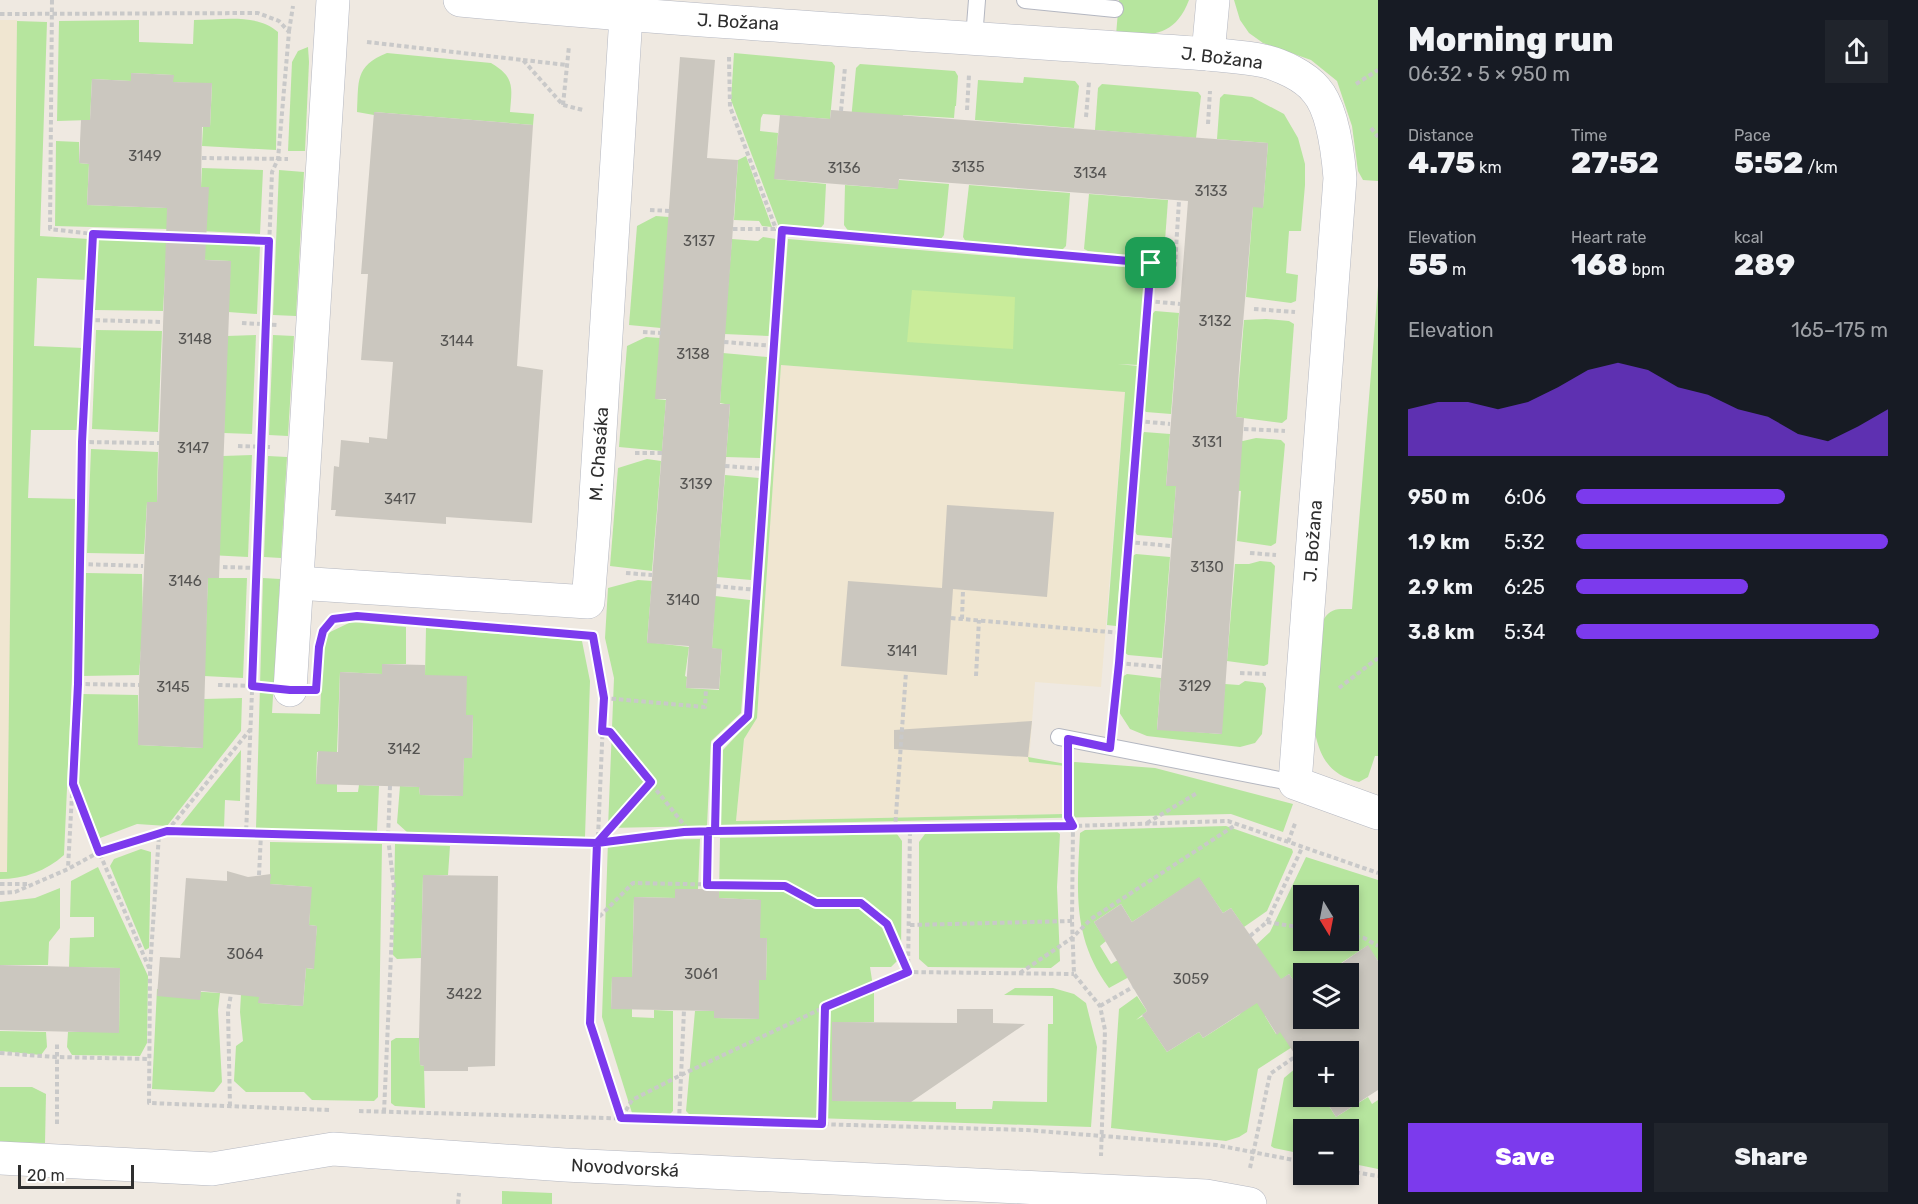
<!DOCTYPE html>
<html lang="en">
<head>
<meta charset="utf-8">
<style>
	body { margin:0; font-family:Rubik,sans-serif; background:#20242c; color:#f1f3f6; height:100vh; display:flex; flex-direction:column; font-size:22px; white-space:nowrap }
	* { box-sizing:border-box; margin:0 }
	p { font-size:20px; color:#9ea1a6 }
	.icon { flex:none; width:33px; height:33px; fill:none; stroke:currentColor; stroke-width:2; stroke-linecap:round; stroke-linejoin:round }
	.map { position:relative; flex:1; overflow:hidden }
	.side { display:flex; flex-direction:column; background:#171b24; width:540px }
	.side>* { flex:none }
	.needle { width:39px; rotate:170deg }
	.controls { position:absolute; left:1293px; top:885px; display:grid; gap:12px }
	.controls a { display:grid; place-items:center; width:66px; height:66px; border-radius:0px; background:#171b24; box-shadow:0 3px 9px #0003; font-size:30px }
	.scale { position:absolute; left:18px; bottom:15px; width:116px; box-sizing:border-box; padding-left:6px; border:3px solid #2e2e2e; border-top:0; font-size:16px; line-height:21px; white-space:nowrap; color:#2e2e2e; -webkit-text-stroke:4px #fff; paint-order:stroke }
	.pin { position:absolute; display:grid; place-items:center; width:51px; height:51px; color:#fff; margin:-26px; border-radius:12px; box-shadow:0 3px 9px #0006 }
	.round { display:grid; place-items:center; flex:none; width:63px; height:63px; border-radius:0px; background:#20242c }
	.headline { display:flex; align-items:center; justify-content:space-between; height:102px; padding:0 30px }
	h1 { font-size:33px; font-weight:800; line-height:45px }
	.figures { display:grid; grid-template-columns:repeat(3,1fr); gap:9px; height:102px; padding:6px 30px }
	.figures div { display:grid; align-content:center }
	.figures b { font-size:30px; font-weight:800 }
	.figures small { font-size:16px; font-weight:400 }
	.figures p { font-size:16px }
	.chart { height:168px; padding:12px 30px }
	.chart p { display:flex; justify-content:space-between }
	.chart svg { width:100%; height:108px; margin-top:6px; fill:#7c3aed; opacity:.7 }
	.button { display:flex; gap:12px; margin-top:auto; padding:12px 30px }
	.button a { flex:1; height:69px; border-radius:0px; background:#7c3aed; color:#fff; font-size:24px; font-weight:800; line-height:69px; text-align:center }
	.button a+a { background:#20242c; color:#f1f3f6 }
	ul { padding:0 30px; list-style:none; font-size:20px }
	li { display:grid; grid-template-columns:96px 72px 1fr; align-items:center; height:45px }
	li i { height:15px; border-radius:8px; background:#7c3aed }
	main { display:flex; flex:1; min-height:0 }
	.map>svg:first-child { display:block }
	.education { fill:#f0e6d1 }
	.green { fill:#b6e59e; fill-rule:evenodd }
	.pitch { fill:#c9ec9a }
	.building { fill:#cbc7bf }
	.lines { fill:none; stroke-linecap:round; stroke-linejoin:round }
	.service-casing { stroke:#b4b7c1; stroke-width:18 }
	.minor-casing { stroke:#b4b7c1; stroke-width:34 }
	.path { stroke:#c9c9c9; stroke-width:4; stroke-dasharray:4.5 3; stroke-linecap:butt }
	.service { stroke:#fff; stroke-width:16 }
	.minor { stroke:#fff; stroke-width:33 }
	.route-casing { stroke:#fff; stroke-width:12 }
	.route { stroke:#7c3aed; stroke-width:8 }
	.labels { text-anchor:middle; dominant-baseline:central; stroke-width:4.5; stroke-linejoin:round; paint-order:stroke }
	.number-label { font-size:15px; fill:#555452 }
	.street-label { font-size:18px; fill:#2e2e2e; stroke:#fff }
</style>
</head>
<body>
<main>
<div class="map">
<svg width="1378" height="1204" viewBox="0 0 1378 1204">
	<rect width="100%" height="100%" fill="#efe9e1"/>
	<!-- education -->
	<g class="education">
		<polygon points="0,20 17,20 8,872 0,872"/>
		<polygon points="781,365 1125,391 1101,687 1035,682 1029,762 1065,766 1064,814 736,821 744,739 757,717"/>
	</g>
	<!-- green -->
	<g class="green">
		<path d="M1119 0H1189C1175 37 1151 36 1116 35Z"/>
		<polygon points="1234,0 1378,0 1378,181 1363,180 1358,171 1352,126 1337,81 1311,60 1263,43 1249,33 1240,20"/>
		<path d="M139 20V42L193 44 194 20C221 20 257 13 278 32L276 150 202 146 203 127H210L212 84 173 82V75L131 73V81L92 79 90 120 57 121 59 21Z"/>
		<path d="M17 21 47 22 40 236 89 239 88 280 37 278 34 346 84 348 82 430H31L28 498 80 499 64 855C46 871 24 879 0 879V872H7Z"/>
		<polygon points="308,47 309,62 305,151 288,151 292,62 298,51"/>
		<path d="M387 53 491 63C515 77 512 87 510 112L534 114 533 125 374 112V115L357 112C359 82 354 66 387 53Z"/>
		<polygon points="734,53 832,62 835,66 830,119 763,114 761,118 760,131 778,133 775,179 826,184 824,224 819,230 779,227 731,100"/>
		<polygon points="860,64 955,71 958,76 956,106 955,106 954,118 903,115 901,124 851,120 856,68"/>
		<polygon points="1024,77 1075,81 1079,86 1074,128 975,120 978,80 1023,83"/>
		<polygon points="1102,84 1198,92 1201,96 1196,138 1095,130 1098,88"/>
		<polygon points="1224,94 1252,97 1284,114 1298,138 1305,164 1305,185 1301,231 1289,231 1286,273 1298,275 1296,301 1291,303 1246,297 1253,207 1263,207 1268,143 1217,139 1220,98"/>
		<polygon points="56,141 79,142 79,163 89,164 87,205 168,208 167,229 55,226"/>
		<polygon points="746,156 772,227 762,226 759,221 734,220 738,160"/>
		<polygon points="202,168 263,170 260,234 200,231 208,187 201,187"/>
		<polygon points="279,170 304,172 296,316 273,315"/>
		<polygon points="899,180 949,184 944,235 940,240 849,232 844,225 845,185 897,189"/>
		<polygon points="969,185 1070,193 1066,246 1062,250 966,242 963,237"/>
		<polygon points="1089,194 1168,200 1164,254 1160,258 1088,251 1084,249"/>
		<polygon points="656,216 669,217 661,328 629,325 637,226"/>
		<polygon points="763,237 776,239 769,336 724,334 732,239 758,241"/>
		<polygon points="99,239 260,246 257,314 228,312 230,261 166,258 163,311 95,310"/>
		<polygon points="788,239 1146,269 1138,365 1118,364 1138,366 1116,626 1107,625 1125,392 781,365 757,718 744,739 736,821 1064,814 1065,766 1029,762 1028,757 1066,764 1075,762 1155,768 1293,804 1283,832 1231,814 720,825 723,750 754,717"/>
		<path d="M1378 286V756H1375L1368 777 1359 782C1331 775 1321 760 1315 733L1324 619C1331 607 1340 609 1352 609Z"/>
		<polygon points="1155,311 1179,313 1171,414 1146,412 1143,409 1151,316"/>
		<polygon points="1266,319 1289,321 1294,324 1287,419 1282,423 1236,417 1244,320"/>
		<polygon points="96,330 162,331 158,432 92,429"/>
		<polygon points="256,335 252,434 224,433 227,336"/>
		<polygon points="273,335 294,336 288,436 269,435"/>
		<polygon points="646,337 660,338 656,399 666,400 662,451 619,447 627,346"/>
		<polygon points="723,353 767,357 760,458 726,457 730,405 720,403"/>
		<polygon points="1144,432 1170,434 1166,485 1176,486 1172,538 1137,535 1134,530 1141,437"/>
		<polygon points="1256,438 1281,440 1285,444 1276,543 1271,546 1237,541 1241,491 1230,490 1234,440 1243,441"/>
		<polygon points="91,449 158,452 157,502 147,502 144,554 87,553"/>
		<polygon points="252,455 248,557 209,555 223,456"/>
		<polygon points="268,456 287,457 281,558 264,557"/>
		<polygon points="647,459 661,461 652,571 610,566 618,468"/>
		<polygon points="725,475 759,478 751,580 717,577"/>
		<polygon points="1136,554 1170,557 1162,658 1128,655 1124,652 1131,557"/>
		<polygon points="1260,561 1271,562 1275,566 1268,664 1264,666 1227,661 1235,564 1249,564"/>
		<polygon points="86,573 142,574 143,623 139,675 82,676"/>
		<polygon points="208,578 247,578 243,678 204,676"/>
		<polygon points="263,578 280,579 272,713 320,714 323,648 328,633 351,622 406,627 406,664 382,664 382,674 340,672 337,752 317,752 316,784 337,784 337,792 358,792 359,785 379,786 377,832 256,829"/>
		<polygon points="638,580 652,581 647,642 689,647 685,676 687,677 686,688 719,690 722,650 712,648 715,596 750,600 741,713 711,741 707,826 608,828 614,678 605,638 608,588"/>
		<polygon points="426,628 582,641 590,681 585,837 408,833 397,823 400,786 419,787 420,795 462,796 464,758 472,758 473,715 466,715 425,675"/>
		<polygon points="1127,674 1161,678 1157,729 1221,734 1225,684 1239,685 1245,681 1263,683 1266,688 1262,734 1255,743 1240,747 1147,736 1130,729 1119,712 1122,677"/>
		<polygon points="81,694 138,695 139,745 202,748 204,699 242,698 241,731 167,826 137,824 100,838 77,781"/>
		<polygon points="241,750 240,801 225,800 224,828 180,826"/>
		<path d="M1226 826 1292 849 1293 852 1267 911 1244 927 1231 908 1223 913 1199 878 1132 922 1121 904 1094 922 1106 941 1100 946 1111 964 1118 960 1129 977 1109 988C1072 938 1077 891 1080 833L1085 830Z"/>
		<polygon points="1056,831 1060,834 1057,887 1060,961 1051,968 928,967 919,959 919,842 925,834"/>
		<polygon points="897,834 902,841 901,957 891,967 870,967 874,993 874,1022 832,1023 833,1101 956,1102 956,1109 992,1109 993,1101 1047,1102 1048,1024 1053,1024 1053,996 1004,995 1015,988 1053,988 1074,994 1086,1003 1097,1047 1091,1127 689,1114 686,1111 695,1011 714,1011 714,1018 758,1019 759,980 766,980 767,938 760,938 760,900 719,898 720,838"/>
		<polygon points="700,839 698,889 675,889 675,898 634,897 632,977 612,977 611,1009 632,1009 632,1017 654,1018 654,1010 673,1011 673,1111 670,1114 632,1113 602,1017 608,841"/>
		<polygon points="270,842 382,844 378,1097 374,1101 312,1100 304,1092 246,1092 234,1081 236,1046 243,1041 240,1012 241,994 259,996 259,1003 303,1006 306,968 313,969 317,926 309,925 311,887 270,884"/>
		<polygon points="395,844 450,846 448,875 423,876 421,958 397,959 393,955"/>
		<polygon points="141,849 151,852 149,948 145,950 110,866 114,859"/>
		<path d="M1306 857 1378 880V961L1367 946 1326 973 1304 974 1303 989 1301 991 1289 974 1270 988 1256 945 1270 932ZM1304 896H1348V940H1304Z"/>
		<polygon points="98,867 148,976 147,1043 140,1056 72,1055 67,1047 68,1032 119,1032 120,968 69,967 70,938 94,937 94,917 70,917 71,881"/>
		<polygon points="60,888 60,928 49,942 48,965 0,965 0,902 35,898"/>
		<polygon points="157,989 220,993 218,1010 222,1082 214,1092 152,1089"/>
		<polygon points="1259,992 1271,1012 1265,1016 1276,1034 1286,1027 1297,1044 1258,1069 1247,1132 1239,1137 1226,1141 1111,1128 1119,1009 1137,996 1147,1011 1136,1020 1143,1016 1167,1052 1199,1032 1203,1038 1239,1015"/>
		<polygon points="0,1031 46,1032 47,1047 41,1055 0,1051"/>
		<polygon points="396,1038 419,1038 420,1065 424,1066 425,1108 395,1106 391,1103 391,1041"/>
		<polygon points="1303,1062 1304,1096 1323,1097 1336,1117 1368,1097 1372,1104 1378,1100 1378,1169 1349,1163 1348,1130 1304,1130 1303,1154 1274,1148 1271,1146 1284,1078"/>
		<polygon points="0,1087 32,1087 46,1094 45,1143 0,1142"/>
		<polygon points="502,1191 552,1193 552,1204 502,1204"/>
	</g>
	<!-- pitch -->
	<polygon class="pitch" points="912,290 1015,297 1013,349 907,342"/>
	<!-- building -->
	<g class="building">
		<polygon points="680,57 715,60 707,158 738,160 720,404 730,404 712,648 722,649 719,689 686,688 689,646 647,643 666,399 655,399"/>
		<polygon points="131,73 174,75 173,82 212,83 210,127 202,127 201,187 209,187 205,260 231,261 219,578 208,578 203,748 138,745 139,685 147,502 157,502 167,208 87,205 89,164 79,163 81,120 90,120 92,79 131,81"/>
		<polygon points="831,110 1268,143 1263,208 1253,207 1239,370 1236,417 1244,418 1222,734 1157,730 1176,486 1166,486 1188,201 899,179 898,189 774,179 780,115 830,119"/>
		<polygon points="374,112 533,125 517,366 543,370 532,523 446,517 446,524 335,516 336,510 331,510 334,466 339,467 341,440 369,443 369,437 387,439 393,362 361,360 368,274 361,274"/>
		<polygon points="947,505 1054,512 1047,597 953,589 947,675 841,666 848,581 942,588"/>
		<polygon points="382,664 425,665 425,675 467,676 466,715 473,715 472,758 464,758 463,796 420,795 419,787 316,784 318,751 338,752 340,672 382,674"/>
		<polygon points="1032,721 1028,757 894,749 894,730"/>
		<polygon points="227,871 248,877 271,874 270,884 312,887 309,925 317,926 314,969 306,968 303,1006 258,1003 259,997 201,991 200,1000 157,996 160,957 180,958 186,878 227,881"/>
		<polygon points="423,875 498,876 495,1066 468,1067 468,1071 424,1071 424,1066 420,1065 419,1038"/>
		<polygon points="1199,877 1223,913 1231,908 1281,979 1289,974 1301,991 1304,989 1304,1018 1348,1018 1348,974 1326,974 1368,945 1378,961 1378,1090 1336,1117 1323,1096 1348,1096 1348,1052 1304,1052 1304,1068 1280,1032 1277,1035 1257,1003 1203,1038 1199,1032 1167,1052 1142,1015 1147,1011 1094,922 1121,904 1132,922"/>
		<polygon points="675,889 719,889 719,898 761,900 760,938 767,938 766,980 759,980 759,1019 714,1018 714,1011 611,1009 612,977 632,977 634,897 675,898"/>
		<polygon points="0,965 120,968 119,1033 0,1030"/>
		<polygon points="957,1009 993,1009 993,1023 1025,1024 911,1102 832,1101 832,1022 957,1023"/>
	</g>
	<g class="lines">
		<!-- service casing -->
		<g class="service-casing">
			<g id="service">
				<polyline points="1025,0 1115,9"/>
				<polyline points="974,38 977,0"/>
				<polyline points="1059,737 1295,783"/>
			</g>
		</g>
		<!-- minor casing -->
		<g class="minor-casing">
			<g id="minor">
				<path d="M460 0C709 23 959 37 1208 54 1226 56 1246 57 1264 61 1281 65 1305 76 1316 90 1333 109 1338 154 1340 178L1295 783 1378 813"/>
				<polyline points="1208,54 1213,0"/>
				<polyline points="297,583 588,602 594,527 626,16"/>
				<polyline points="290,690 333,0"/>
				<polyline points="0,1158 212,1169 333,1149 565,1165 1206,1196 1250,1204"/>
			</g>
		</g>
		<!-- path -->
		<g class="path">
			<polyline points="52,0 50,229 93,234 82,442 78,684 68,868"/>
			<polyline points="0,14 258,13 279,21 289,32 278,159 272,172 254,628"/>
			<polyline points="289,31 293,6"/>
			<polyline points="367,42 523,60 563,105 583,110"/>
			<polyline points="729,57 730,107 776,229 1151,263 1112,720"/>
			<polyline points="523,60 567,65"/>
			<polyline points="1356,84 1378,70"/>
			<polyline points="563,105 569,46"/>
			<polyline points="967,110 969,75"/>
			<polyline points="841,111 845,67"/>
			<polyline points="1086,117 1089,82"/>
			<polyline points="1208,124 1210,91"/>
			<polyline points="1371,128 1378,137"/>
			<polyline points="202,158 288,159"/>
			<polyline points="650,210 670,211"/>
			<polyline points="733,229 776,229"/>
			<polyline points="93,234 269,241"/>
			<polyline points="1151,263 1175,265 1179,201"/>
			<polyline points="1148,301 1180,304"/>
			<polyline points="1254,309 1295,312"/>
			<polyline points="88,320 163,322"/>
			<polyline points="242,323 278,325"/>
			<polyline points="643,332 661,333"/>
			<polyline points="724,342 774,346"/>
			<polyline points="1138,421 1170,424"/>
			<polyline points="1244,429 1285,431"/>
			<polyline points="82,442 159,443"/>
			<polyline points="238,446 270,447"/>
			<polyline points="635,453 662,453"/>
			<polyline points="725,466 765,469"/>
			<polyline points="1128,542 1171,546"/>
			<polyline points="1250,553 1276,555"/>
			<polyline points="81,564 143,566"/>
			<polyline points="223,567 258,568"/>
			<polyline points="626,573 652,575"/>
			<polyline points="716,586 757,590"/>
			<polyline points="951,618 1121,633"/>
			<polyline points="962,619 963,590"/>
			<polyline points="594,638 604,698 590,1023 621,1118"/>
			<polyline points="1119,663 1161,667"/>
			<polyline points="1240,673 1266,674"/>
			<polyline points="976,676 979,620"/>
			<polyline points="78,684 139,685"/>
			<polyline points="218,685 255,686"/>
			<polyline points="1339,688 1378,658"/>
			<polyline points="604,698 705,707 706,689"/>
			<polyline points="602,731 610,732 685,826 684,832"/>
			<polyline points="1068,766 1068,817 1073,826 1072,921 1074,974 1100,1006 1105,1030 1101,1156"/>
			<polyline points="73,784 99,852 150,970 149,1103 330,1110"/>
			<polyline points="1147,823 1197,793"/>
			<polyline points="895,829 906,672"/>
			<polyline points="167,831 250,730"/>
			<polyline points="715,831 717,745 748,716 782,230"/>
			<polyline points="246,834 597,843 684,832 1073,826 1228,821 1378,873"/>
			<polyline points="597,842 651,782"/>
			<polyline points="1288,842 1296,821"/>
			<polyline points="259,875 261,834"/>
			<polyline points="0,884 28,884"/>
			<polyline points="707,888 708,831"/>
			<polyline points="0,893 15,892 68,869 99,852 167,831 246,834 252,692"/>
			<polyline points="594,922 633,883 785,886 816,904 861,903 887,924 908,972 910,828"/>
			<polyline points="1267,922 1304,928"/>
			<polyline points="910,925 1072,921"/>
			<polyline points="1348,935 1364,938 1378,946"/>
			<polyline points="1250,936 1267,922 1302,848"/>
			<polyline points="150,969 159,834"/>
			<polyline points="1020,973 1072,938 1091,919 1237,824"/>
			<polyline points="1100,1006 1133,987"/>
			<polyline points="0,1053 56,1057 150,1059"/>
			<polyline points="230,1106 228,1011 231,994"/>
			<polyline points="359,1111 1026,1130 1216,1145 1304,1162"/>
			<polyline points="384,1112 394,887 388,838 390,786"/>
			<polyline points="622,1117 632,1100 681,1075 825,1007 908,972 1074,974"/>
			<polyline points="679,1121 684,1010"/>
			<polyline points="57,1124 57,1044"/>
			<polyline points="822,1124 825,1007"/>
			<polyline points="1250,1168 1270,1074 1302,1052"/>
			<polyline points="1348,1171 1378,1176"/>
			<polyline points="458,1204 459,1193"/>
		</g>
		<!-- service -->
		<use href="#service" class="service"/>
		<!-- minor -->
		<use href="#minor" class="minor"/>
	</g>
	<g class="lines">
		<!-- route casing -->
		<g class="route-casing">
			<path id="route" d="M1151 263 1119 663 1110 748 1068 739V817L1073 826C954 828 835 830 715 831L684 832 597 843 167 831 99 852 73 784 78 684 82 442 93 234 269 241 252 686 290 690H316L319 647 323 631 333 619 357 616 593 636 604 698 602 731 610 732 651 782 597 843 590 1023 621 1118 822 1124 825 1007 908 972 887 924 861 903H816L785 886 707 885 708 831H715L717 745 748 716 782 230 1151 263"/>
		</g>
		<!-- route -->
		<use href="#route" class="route"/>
	</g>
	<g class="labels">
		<!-- number labels -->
		<g class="number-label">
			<text x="145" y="156">3149</text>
			<text x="968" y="167">3135</text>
			<text x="844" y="168">3136</text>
			<text x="1090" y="173">3134</text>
			<text x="1211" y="191">3133</text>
			<text x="699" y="241">3137</text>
			<text x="1215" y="321">3132</text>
			<text x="195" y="339">3148</text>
			<text x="457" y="341">3144</text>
			<text x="693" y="354">3138</text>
			<text x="1207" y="442">3131</text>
			<text x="193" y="448">3147</text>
			<text x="696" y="484">3139</text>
			<text x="400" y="499">3417</text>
			<text x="1207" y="567">3130</text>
			<text x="185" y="581">3146</text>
			<text x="683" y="600">3140</text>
			<text x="902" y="651">3141</text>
			<text x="1195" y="686">3129</text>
			<text x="173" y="687">3145</text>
			<text x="404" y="749">3142</text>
			<text x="245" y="954">3064</text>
			<text x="701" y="974">3061</text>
			<text x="1191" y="979">3059</text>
			<text x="464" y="994">3422</text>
		</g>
		<!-- street labels -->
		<g class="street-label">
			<text transform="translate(738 22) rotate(3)">J. Božana</text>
			<text transform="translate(1222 58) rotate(7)">J. Božana</text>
			<text transform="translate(599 454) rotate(-86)">M. Chasáka</text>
			<text transform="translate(1313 541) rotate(-86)">J. Božana</text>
			<text transform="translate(625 1168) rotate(3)">Novodvorská</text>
		</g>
	</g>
</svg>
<div class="controls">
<a><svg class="needle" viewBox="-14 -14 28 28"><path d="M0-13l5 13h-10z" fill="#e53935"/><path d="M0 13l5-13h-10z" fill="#9ea1a6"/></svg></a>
<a><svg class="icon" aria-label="layers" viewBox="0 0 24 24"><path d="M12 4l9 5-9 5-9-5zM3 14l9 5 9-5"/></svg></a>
<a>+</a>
<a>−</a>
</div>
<div class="scale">20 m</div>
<div class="pin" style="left:1151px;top:263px;background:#1e9e55"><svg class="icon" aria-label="arrive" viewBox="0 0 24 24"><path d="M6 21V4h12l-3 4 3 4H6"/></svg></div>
</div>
<section class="side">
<div class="headline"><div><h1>Morning run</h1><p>06:32 · 5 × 950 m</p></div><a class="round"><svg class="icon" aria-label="share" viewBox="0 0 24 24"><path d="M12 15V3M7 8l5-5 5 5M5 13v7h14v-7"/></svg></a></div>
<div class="figures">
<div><p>Distance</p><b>4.75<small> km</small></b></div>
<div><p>Time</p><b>27:52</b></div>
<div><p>Pace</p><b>5:52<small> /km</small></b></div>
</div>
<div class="figures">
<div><p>Elevation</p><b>55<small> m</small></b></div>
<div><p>Heart rate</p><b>168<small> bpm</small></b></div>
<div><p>kcal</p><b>289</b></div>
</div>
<div class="chart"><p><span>Elevation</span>165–175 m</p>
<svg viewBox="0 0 160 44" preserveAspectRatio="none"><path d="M0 44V25L10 22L20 22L30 25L40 22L50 16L60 9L70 6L80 9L90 16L100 19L110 25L120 28L130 35L140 38L150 32L160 25V44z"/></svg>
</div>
<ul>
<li><b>950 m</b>6:06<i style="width:67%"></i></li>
<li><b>1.9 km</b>5:32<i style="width:100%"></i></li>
<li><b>2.9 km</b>6:25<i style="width:55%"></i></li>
<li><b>3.8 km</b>5:34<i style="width:97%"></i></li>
</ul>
<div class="button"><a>Save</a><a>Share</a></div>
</section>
</main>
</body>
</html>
